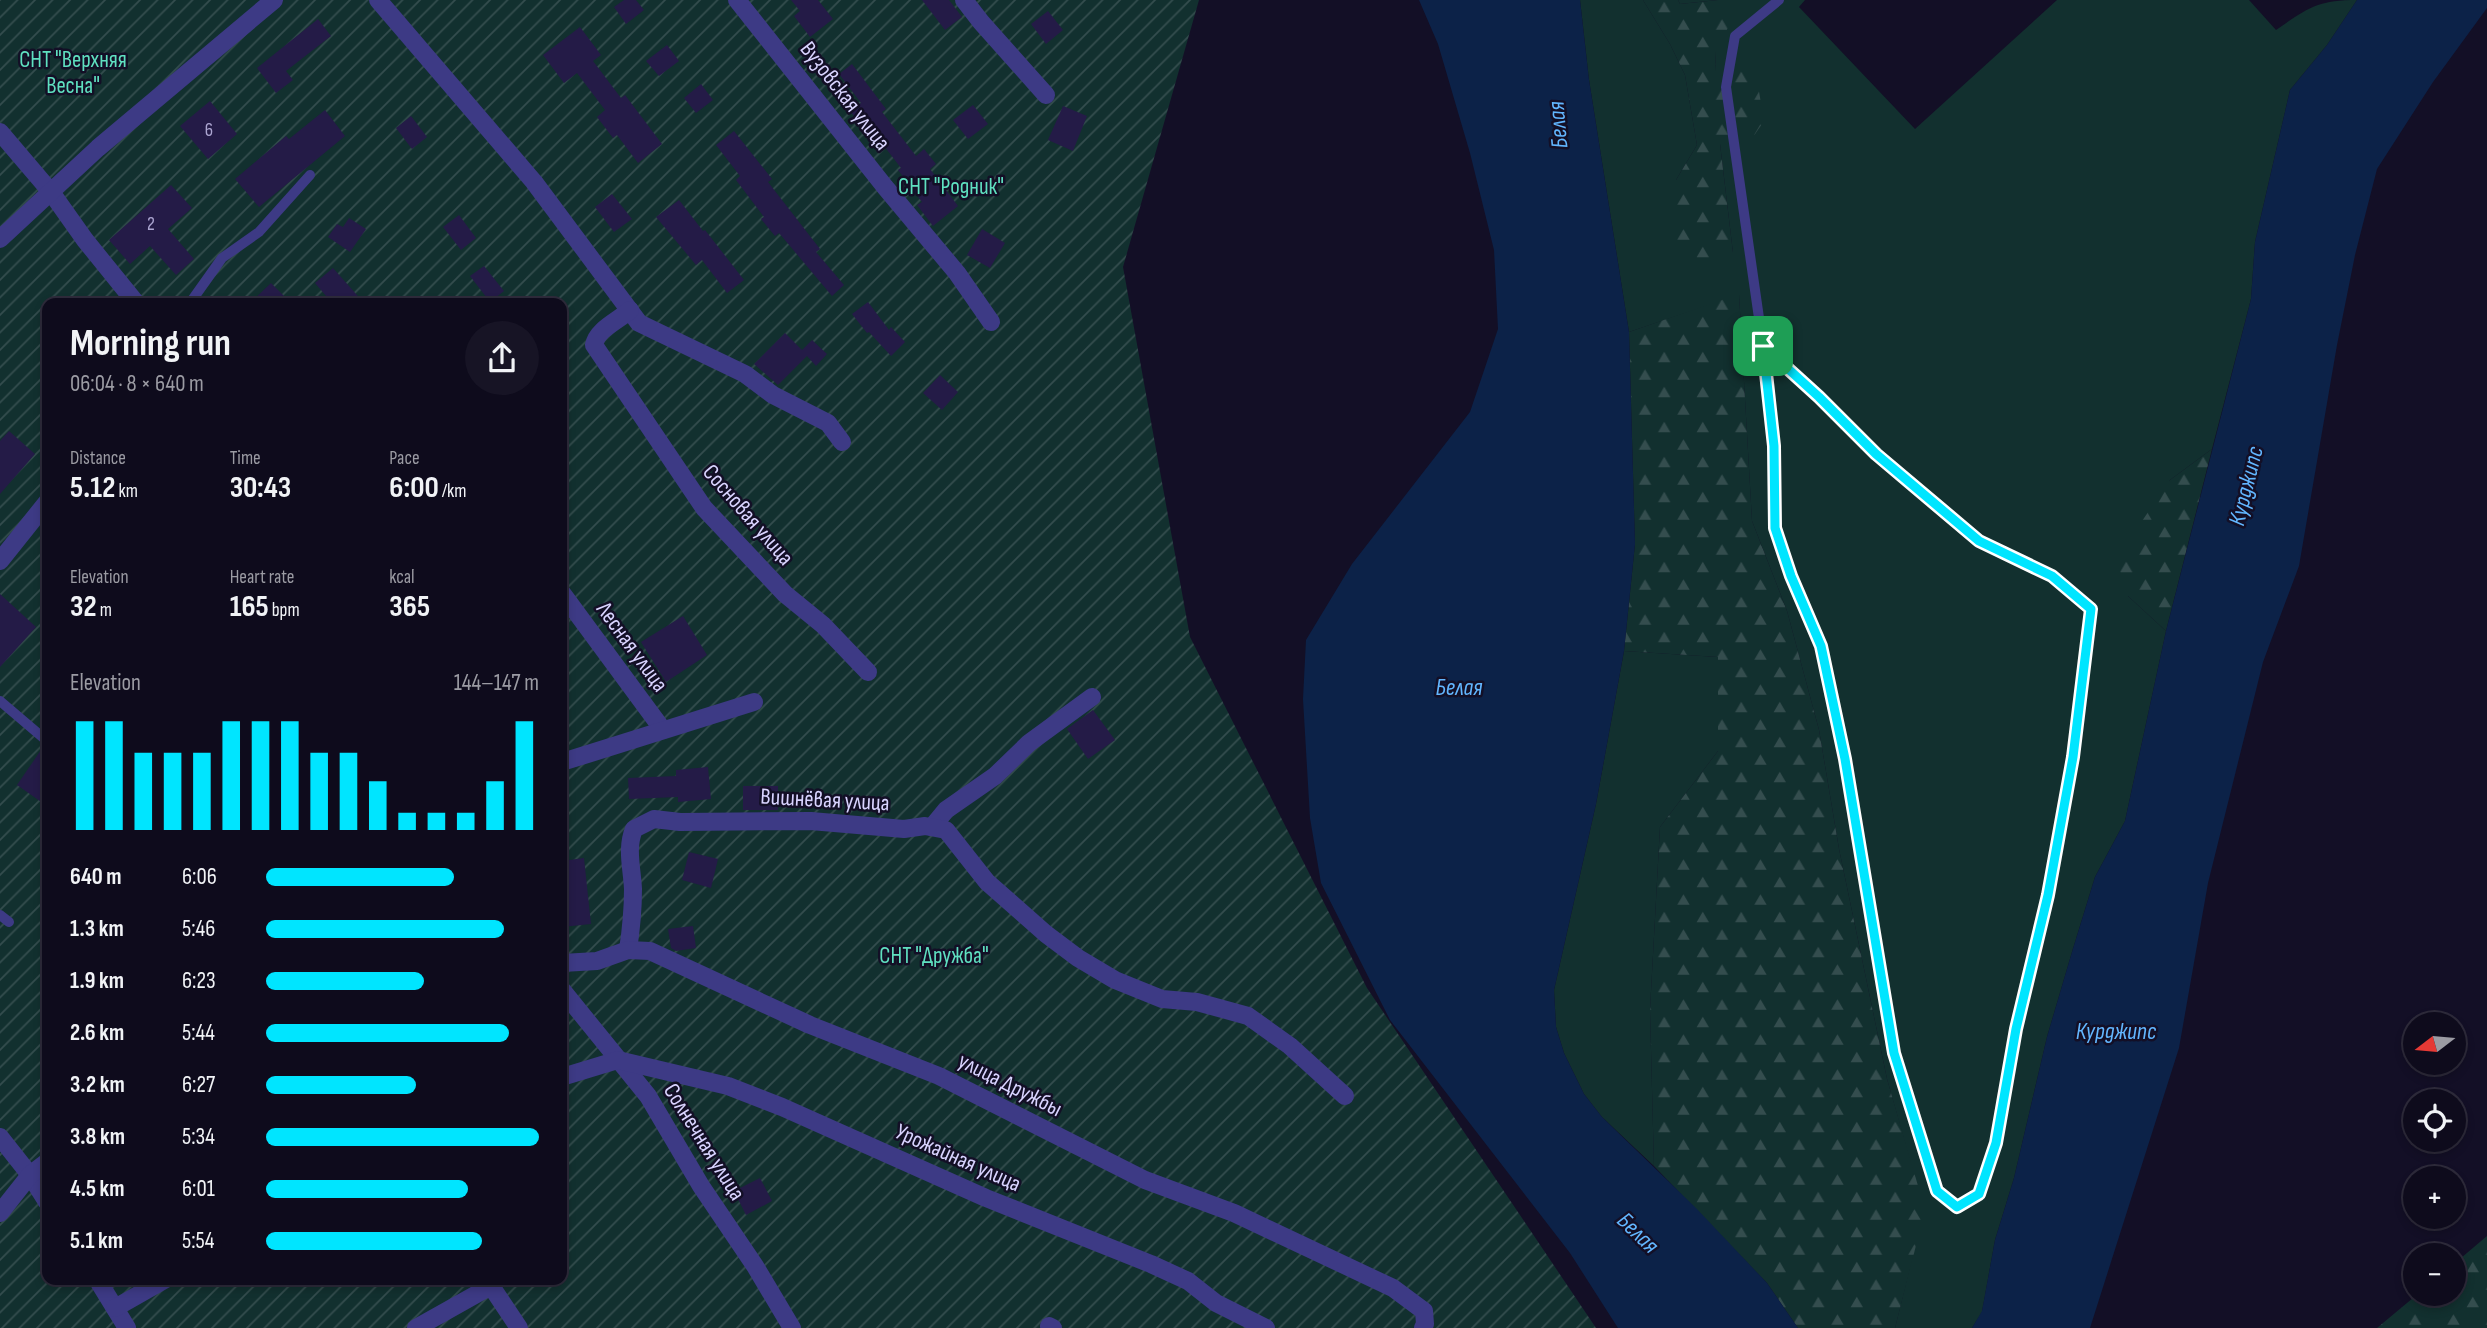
<!DOCTYPE html>
<html lang="en">
<head>
<meta charset="utf-8">
<style>
	body { margin:0; font-family:"Sofia Sans Condensed",sans-serif; background:#171425; color:#f1f3f6; height:100vh; display:flex; flex-direction:column; font-size:26px; white-space:nowrap }
	* { box-sizing:border-box; margin:0 }
	p { font-size:23px; color:#9b9ba3 }
	.icon { flex:none; width:38px; height:38px; fill:none; stroke:currentColor; stroke-width:2; stroke-linecap:round; stroke-linejoin:round }
	.map { position:relative; flex:1; overflow:hidden }
	.drawer { position:absolute; left:42px; top:298px; width:525px; height:987px; display:flex; flex-direction:column; background:#0e0b1c; border-radius:14px; box-shadow:0 4px 10px #0003,0 0 0 2px #2e2b3b }
	.drawer>* { flex:none }
	.needle { width:46px; rotate:254deg }
	.fabs { position:absolute; left:2403px; top:1012px; display:grid; gap:14px }
	.fabs a { display:grid; place-items:center; width:63px; height:63px; border-radius:50%; background:#0e0b1c; box-shadow:0 4px 10px #0003,0 0 0 2px #2e2b3b; font-size:35px }
	.pin { position:absolute; display:grid; place-items:center; width:60px; height:60px; color:#fff; margin:-30px; border-radius:14px; box-shadow:0 4px 10px #0006 }
	.round { display:grid; place-items:center; flex:none; width:74px; height:74px; border-radius:37px; background:#171425 }
	.headline { display:flex; align-items:center; justify-content:space-between; height:119px; padding:0 28px }
	h1 { font-size:38px; font-weight:700; line-height:52px }
	.figures { display:grid; grid-template-columns:repeat(3,1fr); gap:10px; height:119px; padding:7px 28px }
	.figures div { display:grid; align-content:center }
	.figures b { font-size:30px; font-weight:700 }
	.figures small { font-size:19px; font-weight:400 }
	.figures p { font-size:19px }
	.chart { height:196px; padding:14px 28px }
	.chart p { display:flex; justify-content:space-between }
	.chart svg { width:100%; height:126px; margin-top:7px; stroke:#00e5ff; stroke-width:6 }
	ul { padding:0 28px; list-style:none; font-size:23px }
	li { display:grid; grid-template-columns:112px 84px 1fr; align-items:center; height:52px }
	li i { height:18px; border-radius:9px; background:#00e5ff }
	.map>svg:first-child { display:block }
	.grass { fill:#12302f }
	.forest { fill:url(#forest-firs) }
	.garden { fill:url(#garden-furrows); fill-rule:evenodd }
	.water { fill:#0c2248 }
	.building { fill:#241b47 }
	.lines { fill:none; stroke-linecap:round; stroke-linejoin:round }
	.service { stroke:#3d3a85; stroke-width:10 }
	.minor { stroke:#3d3a85; stroke-width:18 }
	.route-casing { stroke:#fff; stroke-width:14 }
	.route { stroke:#00e5ff; stroke-width:9 }
	.labels { text-anchor:middle; dominant-baseline:central; stroke-width:5; stroke-linejoin:round; paint-order:stroke }
	.number-label { font-size:19px; fill:#aca6d1 }
	.park-label { font-size:23px; fill:#5fe0c0; stroke:#130f26 }
	.street-label { font-size:23px; fill:#d9d4ff; stroke:#130f26 }
	.water-label { font-size:24px; font-style:italic; fill:#62b6ff; stroke:#130f26 }
</style>
</head>
<body>
<div class="map">
<svg width="2487" height="1328" viewBox="0 0 2487 1328">
	<defs>
		<pattern id="forest-firs" width="22" height="20" patternUnits="userSpaceOnUse" patternTransform="scale(1.75)"><rect width="22" height="20" fill="#12302f"/><path d="M5 1l3.5 6h-7zM16 11l3.5 6h-7z" fill="#344d4e"/></pattern>
		<pattern id="garden-furrows" width="10" height="10" patternUnits="userSpaceOnUse" patternTransform="scale(1.75)"><rect width="10" height="10" fill="#12302f"/><path d="M-1 1l2-2M0 10L10 0M9 11l2-2" fill="none" stroke="#344d4e"/></pattern>
	</defs>
	<rect width="100%" height="100%" fill="#130f26"/>
	<!-- grass -->
	<g class="grass">
		<path d="M1580 0H1643L1670 44 1685 75 1697 145 1676 180 1733 253 1720 144 1715 71 1718 0 1680 4 1678 0H1805L1799 7 1915 129 2057 0H2249L2276 30C2308 8 2317 0 2357 0L2327 45 2290 90 2255 242 2251 299 2212 449 2170 480 2128 596 2166 631 2125 821 2095 877 2072 952 2047 1037 2014 1178 1995 1240 1982 1312 1972 1328H1895L1924 1210 1887 1079 1839 849 1819 730 1787 611 1752 521 1739 295 1629 332 1589 80Z"/>
		<polygon points="1624,651 1718,657 1718,751 1660,827 1650,1010 1654,1166 1602,1117 1584,1094 1564,1053 1556,1027 1554,990 1596,804"/>
	</g>
	<!-- forest -->
	<g class="forest">
		<polygon points="1643,0 1678,0 1680,4 1718,0 1734,16 1716,51 1715,71 1755,68 1764,121 1751,140 1720,144 1733,253 1710,270 1671,234 1676,180 1697,145 1685,75 1670,44"/>
		<polygon points="1739,294 1752,521 1787,611 1819,730 1839,849 1887,1079 1925,1210 1895,1328 1798,1328 1767,1283 1654,1166 1650,1010 1660,827 1718,751 1718,657 1624,651 1635,544 1629,332"/>
		<polygon points="2212,449 2166,631 2128,596 2120,571 2140,524 2170,480"/>
		<polygon points="2487,1236 2487,1328 2377,1328 2419,1293 2454,1293 2454,1264"/>
	</g>
	<!-- garden -->
	<path class="garden" d="M0 0H1199L1123 267 1190 637 1367 988 1596 1328H0ZM47 303H562V1279H47Z"/>
	<!-- water -->
	<g class="water">
		<polygon points="1419,0 1580,0 1589,80 1629,332 1635,544 1624,651 1596,804 1554,990 1556,1027 1564,1053 1584,1094 1602,1117 1696,1208 1767,1283 1798,1328 1618,1328 1570,1253 1390,1020 1321,883 1310,818 1303,699 1306,640 1352,564 1470,412 1498,329 1494,250 1470,153 1438,44"/>
		<polygon points="2357,0 2487,0 2487,8 2433,82 2377,169 2355,255 2337,345 2299,566 2263,662 2208,883 2179,1048 2090,1328 1972,1328 1982,1311 1995,1240 2014,1178 2047,1037 2072,952 2095,877 2125,821 2166,631 2251,299 2255,242 2290,90 2327,45"/>
	</g>
	<!-- building -->
	<g class="building">
		<polygon points="624,0 636,0 644,10 626,24 614,7"/>
		<polygon points="791,0 818,0 833,19 810,37 794,16 800,11"/>
		<polygon points="922,0 949,0 962,17 945,30"/>
		<polygon points="1048,11 1063,30 1046,44 1031,24"/>
		<polygon points="318,19 331,36 286,71 293,80 276,93 257,68"/>
		<polygon points="580,27 601,55 593,61 621,98 625,95 662,144 638,163 617,135 613,138 597,117 605,110 577,73 564,83 543,55"/>
		<polygon points="667,45 679,61 659,76 646,61"/>
		<polygon points="852,64 886,109 882,112 916,156 924,149 936,164 930,169 958,206 933,226 917,205 922,202 898,170 901,168 867,124 863,127 850,111 861,103 839,74"/>
		<polygon points="701,84 713,100 696,113 684,98"/>
		<polygon points="210,101 237,134 208,159 180,126"/>
		<polygon points="973,105 988,124 968,139 953,120"/>
		<polygon points="1063,106 1087,116 1073,151 1048,140"/>
		<polygon points="325,110 345,136 259,207 235,179 286,136 289,139"/>
		<polygon points="411,116 427,137 412,149 396,128"/>
		<polygon points="734,131 772,179 768,182 820,249 816,252 844,285 832,296 779,233 775,236 761,219 764,217 736,180 740,176 716,145"/>
		<polygon points="171,185 192,208 168,229 194,259 176,275 150,246 130,264 109,240"/>
		<polygon points="612,194 632,219 614,232 595,207"/>
		<polygon points="679,200 703,231 705,230 744,280 727,293 702,260 696,265 656,217"/>
		<polygon points="459,215 476,238 461,250 443,227"/>
		<polygon points="349,218 366,229 350,252 328,237 337,224 343,227"/>
		<polygon points="982,229 1005,243 990,268 967,255"/>
		<polygon points="484,266 504,291 490,302 470,276"/>
		<polygon points="333,268 364,303 332,303 315,283"/>
		<polygon points="271,283 291,303 250,303"/>
		<polygon points="868,302 889,330 891,327 905,342 891,356 869,332 867,333 852,314"/>
		<polygon points="785,333 802,350 812,340 827,354 816,366 807,356 778,385 754,364"/>
		<polygon points="940,375 958,392 942,410 923,393"/>
		<polygon points="9,431 35,454 0,494 0,441"/>
		<polygon points="0,594 36,627 0,667"/>
		<polygon points="683,616 707,655 666,682 641,642"/>
		<polygon points="1093,710 1115,740 1088,759 1067,729"/>
		<polygon points="43,747 47,748 47,806 17,785"/>
		<polygon points="708,767 711,799 678,802 678,797 629,799 628,778 676,776 676,770"/>
		<rect x="743" y="786" width="35" height="24"/>
		<polygon points="689,852 718,859 711,888 682,880"/>
		<polygon points="584,858 591,924 562,927 562,861"/>
		<polygon points="693,926 696,948 676,951 671,948 668,929"/>
		<polygon points="760,1178 772,1201 746,1215 734,1191"/>
	</g>
	<g class="lines">
		<!-- service -->
		<g class="service">
			<polyline points="190,303 222,258 259,232 310,175"/>
			<polyline points="1763,346 1819,397 1876,454 1979,541 2052,576 2091,609 2073,757 2048,895 2016,1029 1996,1143 1979,1194 1957,1207 1937,1191 1894,1053 1845,759 1821,646 1791,576 1775,529 1774,446 1763,346 1726,87 1735,36 1779,0"/>
			<polyline points="0,701 47,741"/>
			<polyline points="0,915 9,922"/>
		</g>
		<!-- minor -->
		<g class="minor">
			<polyline points="378,0 534,182 639,323 745,374 773,395 828,423 842,442"/>
			<polyline points="737,0 885,187 957,273 991,322"/>
			<polyline points="964,0 981,22 1046,95"/>
			<polyline points="0,132 51,192 85,240 136,303"/>
			<polyline points="0,239 98,148 274,0"/>
			<path d="M630 310C618 321 597 329 594 345L704 508 785 594 823 625 868 672"/>
			<polyline points="0,561 47,502"/>
			<polyline points="562,593 663,730"/>
			<polyline points="562,762 754,702"/>
			<polyline points="932,827 946,810 995,776 1029,743 1092,697"/>
			<path d="M628 950C631 930 633 910 633 889 632 868 626 848 634 829L654 819 680 822 811 821 904 829 925 826 946 830 987 882 1046 934 1078 958 1115 980 1162 999 1197 1002 1248 1016 1290 1046 1345 1096"/>
			<polyline points="562,963 597,961 628,950 650,951 810,1025 939,1076 1145,1180 1234,1213 1393,1288 1424,1311 1425,1324 1423,1328"/>
			<polyline points="562,990 648,1096 701,1186 755,1266 792,1328"/>
			<polyline points="562,1077 618,1060 728,1086 782,1107 986,1198 1151,1264 1188,1281 1216,1303 1266,1328"/>
			<polyline points="0,1137 30,1175 47,1202"/>
			<polyline points="0,1213 30,1175 47,1162"/>
			<polyline points="97,1279 127,1328"/>
			<polyline points="115,1308 166,1279"/>
			<polyline points="1049,1326 1053,1328"/>
			<polyline points="416,1328 491,1286 519,1328"/>
		</g>
	</g>
	<g class="lines">
		<!-- route casing -->
		<g class="route-casing">
			<polygon id="route" points="1763,346 1819,397 1876,454 1979,541 2052,576 2091,609 2073,757 2048,895 2016,1029 1996,1143 1979,1194 1957,1207 1937,1191 1894,1053 1845,759 1821,646 1791,576 1775,528 1774,446"/>
		</g>
		<!-- route -->
		<use href="#route" class="route"/>
	</g>
	<g class="labels">
		<!-- number labels -->
		<g class="number-label">
			<text x="209" y="130">6</text>
			<text x="151" y="224">2</text>
		</g>
		<!-- park labels -->
		<g class="park-label">
			<text x="73" y="60">СНТ "Верхняя<tspan x="73" dy="26">Весна"</tspan></text>
			<text x="951" y="187">СНТ "Родник"</text>
			<text x="934" y="956">СНТ "Дружба"</text>
		</g>
		<!-- street labels -->
		<g class="street-label">
			<text transform="translate(845 96) rotate(52)">Вузовская улица</text>
			<text transform="translate(748 515) rotate(49)">Сосновая улица</text>
			<text transform="translate(632 647) rotate(54)">Лесная улица</text>
			<text transform="translate(825 800) rotate(3)">Вишнёвая улица</text>
			<text transform="translate(1010 1085) rotate(27)">улица Дружбы</text>
			<text transform="translate(704 1142) rotate(58)">Солнечная улица</text>
			<text transform="translate(958 1158) rotate(24)">Урожайная улица</text>
		</g>
		<!-- water labels -->
		<g class="water-label">
			<text transform="translate(1558 125) rotate(-95)">Белая</text>
			<text transform="translate(2246 486) rotate(-76)">Курджипс</text>
			<text x="1459" y="687">Белая</text>
			<text x="2116" y="1031">Курджипс</text>
			<text transform="translate(1638 1233) rotate(44)">Белая</text>
		</g>
	</g>
</svg>
<div class="fabs">
<a><svg class="needle" viewBox="-14 -14 28 28"><path d="M0-13l5 13h-10z" fill="#e53935"/><path d="M0 13l5-13h-10z" fill="#9b9ba3"/></svg></a>
<a><svg class="icon" aria-label="locate" viewBox="0 0 24 24"><circle cx="12" cy="12" r="6"/><path d="M12 2v4M12 18v4M2 12h4M18 12h4"/></svg></a>
<a>+</a>
<a>−</a>
</div>
<div class="pin" style="left:1763px;top:346px;background:#1e9e55"><svg class="icon" aria-label="arrive" viewBox="0 0 24 24"><path d="M6 21V4h12l-3 4 3 4H6"/></svg></div>
<section class="drawer">
<div class="headline"><div><h1>Morning run</h1><p>06:04 · 8 × 640 m</p></div><a class="round"><svg class="icon" aria-label="share" viewBox="0 0 24 24"><path d="M12 15V3M7 8l5-5 5 5M5 13v7h14v-7"/></svg></a></div>
<div class="figures">
<div><p>Distance</p><b>5.12<small> km</small></b></div>
<div><p>Time</p><b>30:43</b></div>
<div><p>Pace</p><b>6:00<small> /km</small></b></div>
</div>
<div class="figures">
<div><p>Elevation</p><b>32<small> m</small></b></div>
<div><p>Heart rate</p><b>165<small> bpm</small></b></div>
<div><p>kcal</p><b>365</b></div>
</div>
<div class="chart"><p><span>Elevation</span>144–147 m</p>
<svg viewBox="0 0 160 44" preserveAspectRatio="none"><path d="M5 44V6M15 44V6M25 44V17M35 44V17M45 44V17M55 44V6M65 44V6M75 44V6M85 44V17M95 44V17M105 44V27M115 44V38M125 44V38M135 44V38M145 44V27M155 44V6"/></svg>
</div>
<ul>
<li><b>640 m</b>6:06<i style="width:69%"></i></li>
<li><b>1.3 km</b>5:46<i style="width:87%"></i></li>
<li><b>1.9 km</b>6:23<i style="width:58%"></i></li>
<li><b>2.6 km</b>5:44<i style="width:89%"></i></li>
<li><b>3.2 km</b>6:27<i style="width:55%"></i></li>
<li><b>3.8 km</b>5:34<i style="width:100%"></i></li>
<li><b>4.5 km</b>6:01<i style="width:74%"></i></li>
<li><b>5.1 km</b>5:54<i style="width:79%"></i></li>
</ul>
</section>
</div>
</body>
</html>
